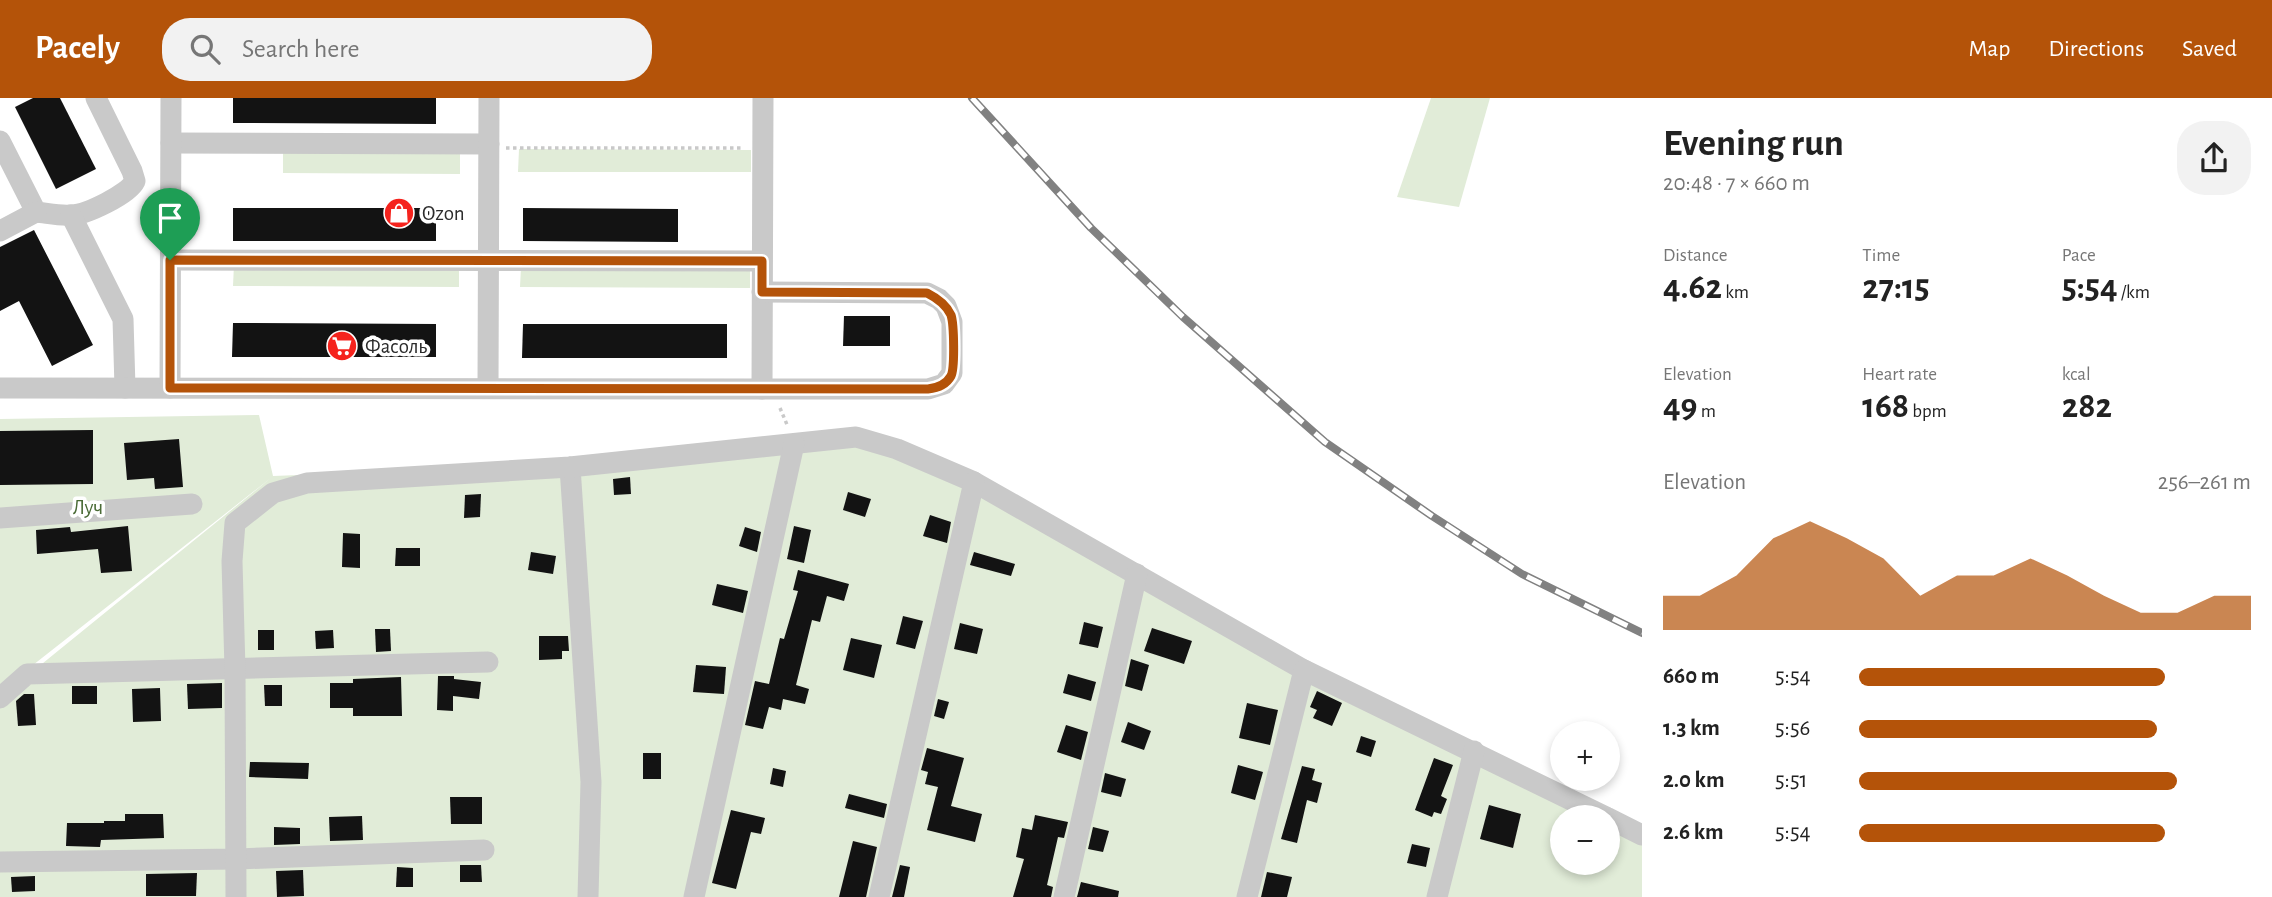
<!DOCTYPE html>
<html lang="en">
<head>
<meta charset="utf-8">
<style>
	body { margin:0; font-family:"Alegreya Sans",sans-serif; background:#f2f2f2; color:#222; height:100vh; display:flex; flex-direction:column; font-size:26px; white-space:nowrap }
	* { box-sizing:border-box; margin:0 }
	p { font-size:23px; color:#767676 }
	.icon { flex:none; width:38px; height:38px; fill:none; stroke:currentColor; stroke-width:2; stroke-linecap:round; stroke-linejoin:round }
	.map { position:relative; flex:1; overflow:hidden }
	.panel { display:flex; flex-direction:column; background:#fff; width:630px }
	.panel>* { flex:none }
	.tools { position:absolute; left:1550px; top:623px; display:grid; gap:14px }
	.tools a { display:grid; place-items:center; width:70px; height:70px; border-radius:50%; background:#fff; box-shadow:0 4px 10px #0003; font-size:35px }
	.pin { position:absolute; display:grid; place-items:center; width:60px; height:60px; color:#fff; margin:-72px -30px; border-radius:50% 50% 50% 0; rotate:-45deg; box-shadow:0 0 7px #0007 }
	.pin .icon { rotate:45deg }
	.round { display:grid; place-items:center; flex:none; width:74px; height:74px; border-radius:28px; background:#f2f2f2 }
	.overview { display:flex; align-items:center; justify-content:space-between; height:119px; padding:0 21px }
	h1 { font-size:38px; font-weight:700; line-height:52px }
	.stats { display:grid; grid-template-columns:repeat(3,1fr); gap:10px; height:119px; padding:7px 21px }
	.stats div { display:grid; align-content:center }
	.stats b { font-size:35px; font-weight:700 }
	.stats small { font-size:19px; font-weight:400 }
	.stats p { font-size:19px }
	.chart { height:196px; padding:14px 21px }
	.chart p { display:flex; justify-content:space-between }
	.chart svg { width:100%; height:126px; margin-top:7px; fill:#b45309; opacity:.7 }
	ul { padding:0 21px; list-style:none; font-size:23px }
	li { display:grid; grid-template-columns:112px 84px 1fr; align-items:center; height:52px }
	li i { height:18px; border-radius:9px; background:#b45309 }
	header { display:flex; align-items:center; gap:42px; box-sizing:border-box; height:98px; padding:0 35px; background:#b45309; color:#fff }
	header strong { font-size:33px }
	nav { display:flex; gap:38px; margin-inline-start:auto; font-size:24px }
	.search { width:490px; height:63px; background:#f2f2f2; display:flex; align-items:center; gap:18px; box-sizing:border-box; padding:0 24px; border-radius:28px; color:#767676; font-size:26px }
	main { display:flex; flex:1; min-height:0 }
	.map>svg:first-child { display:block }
	.green { fill:#e1ecd8; fill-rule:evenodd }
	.building { fill:#131313 }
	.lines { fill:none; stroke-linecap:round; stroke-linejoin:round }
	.path { stroke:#c9c9c9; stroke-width:3.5; stroke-dasharray:3.5 3.5; stroke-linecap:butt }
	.minor { stroke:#c9c9c9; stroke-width:21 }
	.rail-casing { stroke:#818181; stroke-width:8 }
	.rail { stroke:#fff; stroke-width:5; stroke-dasharray:16; stroke-linecap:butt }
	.route-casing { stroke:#fff; stroke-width:14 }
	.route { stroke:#b45309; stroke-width:9 }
	.labels { text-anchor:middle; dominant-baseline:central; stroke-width:7; stroke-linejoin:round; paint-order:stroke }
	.poi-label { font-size:21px; fill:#2c2c2c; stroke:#fff; text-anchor:start }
	.park-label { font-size:21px; fill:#4a6b36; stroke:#fff }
</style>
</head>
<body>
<header>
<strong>Pacely</strong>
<div class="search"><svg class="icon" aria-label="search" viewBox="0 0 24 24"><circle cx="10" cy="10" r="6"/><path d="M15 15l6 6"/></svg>Search here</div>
<nav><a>Map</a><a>Directions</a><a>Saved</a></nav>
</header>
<main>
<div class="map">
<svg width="1642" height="799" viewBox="0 0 1642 799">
	<rect width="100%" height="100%" fill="#fff"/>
	<!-- green -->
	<g class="green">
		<polygon points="1431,0 1490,0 1459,109 1397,99"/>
		<polygon points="519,51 751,52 751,74 518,74"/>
		<polygon points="283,53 460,53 460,76 283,75"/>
		<polygon points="234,166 459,166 459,189 233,188"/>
		<polygon points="521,169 750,172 750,190 520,189"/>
		<path d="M259 317 273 378 376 374 868 341 1642 732V799H0V600L272 379 0 593V321ZM1563 719H1608V765H1563Z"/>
	</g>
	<!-- building -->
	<g class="building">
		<polygon points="33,0 60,0 96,71 56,91 15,9"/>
		<polygon points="233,0 436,0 436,26 233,25"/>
		<rect x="233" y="110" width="203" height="33"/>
		<polygon points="523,110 678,111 678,144 523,143"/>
		<polygon points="34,132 93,247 52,268 19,203 0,213 0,149"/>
		<polygon points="844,218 890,218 890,248 843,248"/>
		<polygon points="233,225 436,226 436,259 232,259"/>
		<polygon points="523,226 727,226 727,260 522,260"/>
		<polygon points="93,332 93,386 0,387 0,333"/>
		<polygon points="179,341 183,389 155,391 154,380 127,382 124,345"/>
		<polygon points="630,379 631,396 614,397 613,381"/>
		<polygon points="848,394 871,401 865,419 843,412"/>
		<polygon points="481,396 480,419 464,420 465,397"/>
		<polygon points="930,417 951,424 947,445 923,438"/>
		<polygon points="128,428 132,473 101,475 98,451 37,456 36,432 70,429 71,434"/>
		<polygon points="794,428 811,432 804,465 787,461"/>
		<polygon points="745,429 761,434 757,454 739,448"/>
		<polygon points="343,435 360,436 360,470 342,469"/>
		<polygon points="396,450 420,450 420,468 395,468"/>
		<polygon points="531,454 556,458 553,476 528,472"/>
		<polygon points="974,454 1015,466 1011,478 970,467"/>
		<polygon points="798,472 849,486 844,503 827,498 820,524 812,522 796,587 809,591 805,606 783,601 781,612 769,609 763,631 745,627 755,583 769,586 780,540 784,541 798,493 793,492"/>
		<polygon points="717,486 748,493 743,515 712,507"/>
		<polygon points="903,518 923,523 915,551 896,546"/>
		<polygon points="1084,524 1103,529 1098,550 1079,546"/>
		<polygon points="960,525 983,531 977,556 954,551"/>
		<polygon points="1152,530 1192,543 1184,566 1144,553"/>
		<polygon points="375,531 390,531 391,553 376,554"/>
		<rect x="258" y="532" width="16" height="20"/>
		<polygon points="333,532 334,550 316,551 315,533"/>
		<polygon points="539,538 568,538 569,553 562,553 562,561 539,562"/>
		<polygon points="851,540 882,547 874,580 843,572"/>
		<polygon points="1131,561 1149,567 1142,593 1125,588"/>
		<polygon points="696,567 726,569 724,596 693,594"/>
		<polygon points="1068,576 1096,584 1091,603 1063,595"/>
		<polygon points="438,578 454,578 454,581 481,584 479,601 453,598 453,613 437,612"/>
		<polygon points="401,579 402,618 353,618 353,610 330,610 330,585 353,585 353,581"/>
		<polygon points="222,585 222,610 188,611 187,586"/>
		<polygon points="264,587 282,587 282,608 265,608"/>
		<rect x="72" y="588" width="25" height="18"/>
		<polygon points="160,590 161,623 133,624 132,591"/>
		<polygon points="1317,593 1342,605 1332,628 1313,620 1317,612 1310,609"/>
		<polygon points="24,596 34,596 36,627 18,628 16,603"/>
		<polygon points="938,601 949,604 944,621 934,618"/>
		<polygon points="1247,605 1278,612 1270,647 1239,640"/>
		<polygon points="1128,624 1151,633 1144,652 1121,644"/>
		<polygon points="1066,627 1088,634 1081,662 1057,654"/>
		<polygon points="1361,638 1376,643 1371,659 1356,654"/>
		<polygon points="927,650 964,660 951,708 982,716 975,744 927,732 938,689 925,686 928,674 921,672"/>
		<rect x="643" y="655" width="18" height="26"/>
		<polygon points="1434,660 1453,667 1441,698 1447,701 1441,716 1434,714 1432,719 1415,712"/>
		<polygon points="250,664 309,665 308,681 249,679"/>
		<polygon points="1238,667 1263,674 1255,702 1231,695"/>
		<polygon points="1302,668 1315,671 1312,682 1322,685 1317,705 1307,702 1297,745 1281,741"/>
		<polygon points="773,670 786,673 783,689 770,686"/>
		<polygon points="1105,675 1126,681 1121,699 1101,694"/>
		<polygon points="849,696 887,706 884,720 845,710"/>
		<polygon points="450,699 482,699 482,726 451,726"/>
		<polygon points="1489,707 1521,716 1513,750 1480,741"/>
		<polygon points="731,712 765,720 761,736 751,734 736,791 712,785"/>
		<polygon points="125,716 163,716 164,740 101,742 100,749 66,748 67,725 104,725 104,723 125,723"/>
		<polygon points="1035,717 1068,724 1064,740 1058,739 1047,787 1053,789 1051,799 1013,799 1024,761 1016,759 1022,730 1032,732"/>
		<polygon points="362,718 363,742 330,743 329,719"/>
		<polygon points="274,729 300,730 300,746 274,747"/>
		<polygon points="1093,729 1109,733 1103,754 1088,751"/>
		<polygon points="853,743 877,749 866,799 839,799"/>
		<polygon points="1412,746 1430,750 1426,769 1407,765"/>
		<polygon points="460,767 481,767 482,784 460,784"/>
		<polygon points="900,767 910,769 904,799 892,799"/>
		<polygon points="397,769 413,770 413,789 396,789"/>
		<polygon points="303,772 304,798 277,799 276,773"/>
		<polygon points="1267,774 1292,779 1287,799 1261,799"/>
		<polygon points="197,775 196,798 146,798 146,776"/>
		<polygon points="35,778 35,793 12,794 11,779"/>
		<polygon points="1081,784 1119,793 1118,799 1077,799"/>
	</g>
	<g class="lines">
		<!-- path -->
		<g class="path">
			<polyline points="506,50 743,50"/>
			<polyline points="780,310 788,329"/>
		</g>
		<!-- minor -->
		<g class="minor">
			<path d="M0 43 36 114C47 115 59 118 71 117 86 117 129 96 135 83L132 73 96 0"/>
			<polyline points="171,45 489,46"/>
			<polyline points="71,117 123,221 125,290"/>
			<polyline points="0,133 36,114"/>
			<polyline points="171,162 762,163"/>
			<polyline points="0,290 762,291 763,0"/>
			<polyline points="170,290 171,0"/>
			<polyline points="488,290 489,0"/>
			<polyline points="762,291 928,291 944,286 952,275 952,224 946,208 939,201 927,195 762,194"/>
			<polyline points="570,369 591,684 588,799"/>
			<polyline points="0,420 192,406"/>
			<polyline points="0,600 27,576 488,564"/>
			<polyline points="1608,720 1642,737"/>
			<polyline points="0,764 237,761 484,752"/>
			<polyline points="236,799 235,572 232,463 235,425 273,395 307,385 570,369 856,339 897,351 974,384 1304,572 1606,719"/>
			<polyline points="694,799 794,346"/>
			<polyline points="879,799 974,384"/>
			<polyline points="1064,799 1137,476"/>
			<polyline points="1247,799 1304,572"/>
			<polyline points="1437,799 1474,653"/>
		</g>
		<!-- rail casing -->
		<g class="rail-casing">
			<polyline id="rail" points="972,0 1091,130 1183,219 1325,344 1432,418 1522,476 1642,535"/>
		</g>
		<!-- rail -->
		<use href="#rail" class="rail"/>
	</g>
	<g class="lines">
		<!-- route casing -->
		<g class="route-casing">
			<path id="route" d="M170 162 762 163V194L927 195C937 200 946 206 951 217 954 226 955 270 951 278 946 287 937 290 928 291L170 290Z"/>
		</g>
		<!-- route -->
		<use href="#route" class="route"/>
	</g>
	<!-- icons -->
	<defs>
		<g id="shop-disc" transform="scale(1.575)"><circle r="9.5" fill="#f5231d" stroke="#fff"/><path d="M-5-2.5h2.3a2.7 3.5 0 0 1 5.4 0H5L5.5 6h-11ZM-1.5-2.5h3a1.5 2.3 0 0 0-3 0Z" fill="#fff"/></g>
		<g id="supermarket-disc" transform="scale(1.575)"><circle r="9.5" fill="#f5231d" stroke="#fff"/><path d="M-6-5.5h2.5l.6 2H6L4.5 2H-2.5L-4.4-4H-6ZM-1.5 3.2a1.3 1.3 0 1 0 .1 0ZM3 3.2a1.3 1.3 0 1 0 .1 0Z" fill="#fff"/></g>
	</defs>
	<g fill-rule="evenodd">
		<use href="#shop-disc" x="399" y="115"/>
		<use href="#supermarket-disc" x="342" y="248"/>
	</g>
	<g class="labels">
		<!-- poi labels -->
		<g class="poi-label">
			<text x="422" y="115">Ozon</text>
			<text x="365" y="248">Фасоль</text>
		</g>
		<!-- park labels -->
		<g class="park-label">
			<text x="88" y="409">Луч</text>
		</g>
	</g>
</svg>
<div class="tools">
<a>+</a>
<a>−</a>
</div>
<div class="pin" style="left:170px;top:162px;background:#1e9e55"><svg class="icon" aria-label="arrive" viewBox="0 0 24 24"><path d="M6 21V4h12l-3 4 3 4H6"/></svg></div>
</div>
<section class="panel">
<div class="overview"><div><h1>Evening run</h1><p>20:48 · 7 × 660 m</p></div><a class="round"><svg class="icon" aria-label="share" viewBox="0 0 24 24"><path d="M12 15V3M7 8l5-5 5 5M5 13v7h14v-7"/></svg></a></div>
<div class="stats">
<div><p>Distance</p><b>4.62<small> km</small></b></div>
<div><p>Time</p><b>27:15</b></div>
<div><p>Pace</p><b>5:54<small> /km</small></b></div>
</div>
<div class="stats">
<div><p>Elevation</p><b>49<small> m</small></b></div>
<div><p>Heart rate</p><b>168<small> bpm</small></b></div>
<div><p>kcal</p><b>282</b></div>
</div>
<div class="chart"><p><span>Elevation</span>256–261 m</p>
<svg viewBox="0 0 160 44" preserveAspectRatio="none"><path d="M0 44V32L10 32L20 25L30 12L40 6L50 12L60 19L70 32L80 25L90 25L100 19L110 25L120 32L130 38L140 38L150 32L160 32V44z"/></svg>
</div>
<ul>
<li><b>660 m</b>5:54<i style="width:78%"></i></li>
<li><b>1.3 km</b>5:56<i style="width:76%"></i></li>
<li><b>2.0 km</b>5:51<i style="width:81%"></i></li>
<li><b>2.6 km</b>5:54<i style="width:78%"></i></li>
</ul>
</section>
</main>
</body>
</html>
